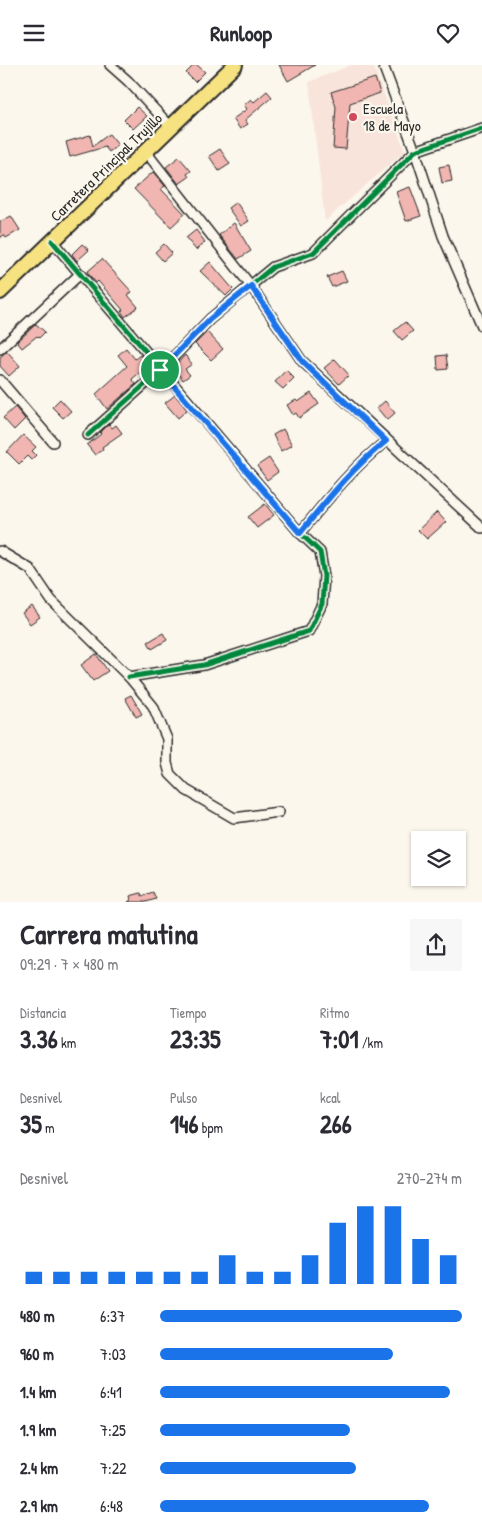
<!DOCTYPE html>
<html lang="es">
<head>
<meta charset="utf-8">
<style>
	body { margin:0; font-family:"Patrick Hand",sans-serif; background:#f7f7f7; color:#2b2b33; height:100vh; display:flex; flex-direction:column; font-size:19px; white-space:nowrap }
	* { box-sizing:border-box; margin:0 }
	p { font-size:16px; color:#7c7c81 }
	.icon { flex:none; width:28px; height:28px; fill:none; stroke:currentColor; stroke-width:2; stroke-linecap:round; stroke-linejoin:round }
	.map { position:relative; height:837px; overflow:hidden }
	.drawer { display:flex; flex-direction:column; background:#fff; flex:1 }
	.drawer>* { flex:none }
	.fabs { position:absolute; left:411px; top:766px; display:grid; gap:10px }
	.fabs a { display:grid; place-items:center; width:55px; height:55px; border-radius:0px; background:#fff; box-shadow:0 1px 4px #0004; font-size:25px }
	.pin { position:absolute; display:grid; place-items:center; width:42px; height:42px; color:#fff; margin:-21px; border:2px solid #fff; border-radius:50%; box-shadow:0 1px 5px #0007 }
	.round { display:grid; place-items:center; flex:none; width:52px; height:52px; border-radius:0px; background:#f7f7f7 }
	.head { display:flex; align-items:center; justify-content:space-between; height:85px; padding:0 20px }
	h1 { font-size:28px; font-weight:800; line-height:38px }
	.metrics { display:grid; grid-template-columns:repeat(3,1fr); gap:8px; height:85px; padding:5px 20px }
	.metrics div { display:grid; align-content:center }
	.metrics b { font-size:25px; font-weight:800 }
	.metrics small { font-size:14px; font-weight:400 }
	.metrics p { font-size:14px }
	.chart { height:140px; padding:10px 20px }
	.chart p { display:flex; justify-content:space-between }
	.chart svg { width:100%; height:90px; margin-top:5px; stroke:#1a73e8; stroke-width:6 }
	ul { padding:0 20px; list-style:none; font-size:16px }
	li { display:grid; grid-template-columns:80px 60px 1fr; align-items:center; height:38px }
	li i { height:12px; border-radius:6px; background:#1a73e8 }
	header { display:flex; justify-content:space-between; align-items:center; height:65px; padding:0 20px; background:#fff; font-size:22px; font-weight:800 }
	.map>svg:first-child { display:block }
	.built { fill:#f8e4da }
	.building { fill:#f1b6b1; stroke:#2b2b2b }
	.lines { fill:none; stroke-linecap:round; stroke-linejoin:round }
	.street-casing { stroke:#2b2b2b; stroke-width:12 }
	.primary-casing { stroke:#2b2b2b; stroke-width:18 }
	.street { stroke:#fbf7ec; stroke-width:9 }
	.primary { stroke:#f7e281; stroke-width:14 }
	.cycleway-casing { stroke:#fbf7ec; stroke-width:8 }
	.cycleway { stroke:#00873e; stroke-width:5 }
	.route-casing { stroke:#fff; stroke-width:10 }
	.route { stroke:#1a73e8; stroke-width:6 }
	.poi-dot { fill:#d1495b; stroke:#fbf7ec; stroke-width:2 }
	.labels { text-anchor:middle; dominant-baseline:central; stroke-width:4.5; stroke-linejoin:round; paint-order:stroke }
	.poi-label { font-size:15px; fill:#2b2b2b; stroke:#fbf7ec; text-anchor:start }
	.street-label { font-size:15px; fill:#2b2b2b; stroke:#fbf7ec }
</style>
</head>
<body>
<header><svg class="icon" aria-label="menu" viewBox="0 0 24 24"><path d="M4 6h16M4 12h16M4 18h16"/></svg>Runloop<svg class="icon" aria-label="heart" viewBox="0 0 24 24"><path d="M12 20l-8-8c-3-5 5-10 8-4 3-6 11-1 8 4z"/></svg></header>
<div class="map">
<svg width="482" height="837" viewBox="0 0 482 837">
	<rect width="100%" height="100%" fill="#fbf7ec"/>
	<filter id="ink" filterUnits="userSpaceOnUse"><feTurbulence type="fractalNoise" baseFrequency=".02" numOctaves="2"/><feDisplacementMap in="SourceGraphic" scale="10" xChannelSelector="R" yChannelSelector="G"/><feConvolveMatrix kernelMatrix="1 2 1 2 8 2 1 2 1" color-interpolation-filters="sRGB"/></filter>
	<g filter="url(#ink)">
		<!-- built -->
		<polygon class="built" points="351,0 373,0 405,86 325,156 309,17"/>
		<!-- building -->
		<g class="building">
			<polygon points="194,0 197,0 205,7 195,17 186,8"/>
			<polygon points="279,0 315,0 288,16"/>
			<polygon points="375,13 380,28 350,38 346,84 333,83 336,42 331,27"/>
			<polygon points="267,26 272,32 245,55 248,59 240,64 233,54 247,44 244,40 251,34 254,37"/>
			<polygon points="137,42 147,51 133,64 124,55"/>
			<polygon points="109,69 118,80 109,87 105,82 70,92 66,77 90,70 93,81"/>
			<polygon points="220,84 230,99 219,106 209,91"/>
			<polygon points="179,92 191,106 187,109 189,112 179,119 166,102"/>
			<polygon points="449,100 452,116 442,118 439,102"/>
			<polygon points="153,107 165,121 161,124 185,149 171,162 134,124"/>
			<polygon points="410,122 421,151 406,156 396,127"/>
			<polygon points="236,137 249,156 241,161 228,143"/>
			<polygon points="11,151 20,165 6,173 4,170 0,173 0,157"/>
			<polygon points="234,158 251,186 238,194 219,170"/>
			<polygon points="196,165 205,177 196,185 186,173"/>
			<polygon points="82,179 89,185 77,196 72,189"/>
			<polygon points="164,179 172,188 163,196 155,187"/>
			<polygon points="102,194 132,227 128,230 138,242 125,252 121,246 123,245 98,216 96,218 87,207"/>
			<polygon points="210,197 233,224 226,231 200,206"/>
			<polygon points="342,206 347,216 332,222 327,212"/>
			<polygon points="405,257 413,266 402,275 394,266"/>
			<polygon points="36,259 45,267 39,273 37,271 22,283 17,277"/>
			<polygon points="207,267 223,284 211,295 195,279"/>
			<polygon points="126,283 135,294 140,290 148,301 132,314 136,319 107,344 96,329 127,301 118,290"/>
			<polygon points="7,286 20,301 9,311 0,301 0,292"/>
			<polygon points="185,290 192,299 185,304 190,310 183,315 173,303"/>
			<polygon points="446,290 448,304 438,305 437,291"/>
			<polygon points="335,294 349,310 339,319 324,303"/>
			<polygon points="286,305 294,313 283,324 275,317"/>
			<polygon points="311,328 319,339 299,353 296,348 293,350 287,340 296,335 298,337"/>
			<polygon points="175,330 187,345 178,353 165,338"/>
			<polygon points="60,334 71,346 63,353 52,342"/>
			<polygon points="385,336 395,348 387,355 377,343"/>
			<polygon points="15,342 25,354 14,365 3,353"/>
			<polygon points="109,359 112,363 116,360 122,368 102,382 103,384 95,390 87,380 101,369 100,368"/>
			<polygon points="283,364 292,380 281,386 273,370"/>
			<polygon points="23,370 36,382 32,386 36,390 31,395 27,391 19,399 7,387"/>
			<polygon points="269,393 278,407 267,415 257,401"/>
			<polygon points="265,439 274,450 257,463 248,452"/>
			<polygon points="437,447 446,457 427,474 418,465"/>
			<polygon points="32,541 40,552 30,559 22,548"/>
			<polygon points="163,568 167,575 152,584 148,577"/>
			<polygon points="96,589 108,606 93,616 81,600"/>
			<polygon points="131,630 142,649 136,652 125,633"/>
			<polygon points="153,827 156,834 146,837 128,837 131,835 130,831 141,828 142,831"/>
		</g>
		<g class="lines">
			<!-- street casing -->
			<g class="street-casing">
				<g id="street">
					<polyline points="110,0 128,16 171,62"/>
					<polyline points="383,0 415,86 443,171 482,261"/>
					<polyline points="146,87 251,221 302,296 482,463"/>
					<polyline points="52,176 300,468 320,487 324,511 322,539 309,566 204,600 129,612"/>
					<polyline points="0,284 80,209"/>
					<polyline points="0,315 53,377"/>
					<polyline points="88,370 161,305 210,254 273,202 313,188 415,86 482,63"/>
					<path d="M300 468C327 435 352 403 386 376"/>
					<polyline points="0,486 30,504 51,535 129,612 153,641 167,674 167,698 170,709 186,725 234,753 279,747"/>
				</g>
			</g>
			<!-- primary casing -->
			<g class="primary-casing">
				<polyline id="primary" points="0,227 235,0"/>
			</g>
			<!-- street -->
			<use href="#street" class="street"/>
			<!-- primary -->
			<use href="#primary" class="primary"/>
			<!-- cycleway casing -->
			<g class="cycleway-casing">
				<g id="cycleway">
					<polyline points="52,176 300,468 320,487 324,511 322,539 309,566 204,600 129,612"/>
					<polyline points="88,370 161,305 210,254 273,202 313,188 415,86 482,63"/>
				</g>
			</g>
			<!-- cycleway -->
			<use href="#cycleway" class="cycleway"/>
		</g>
	</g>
	<g class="lines" filter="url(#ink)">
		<!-- route casing -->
		<g class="route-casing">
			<path id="route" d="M251 221 302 296 386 376C352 403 327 435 300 468L160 305 210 254Z"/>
		</g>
		<!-- route -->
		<use href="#route" class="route"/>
	</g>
	<!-- markers -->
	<circle class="poi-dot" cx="353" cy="52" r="5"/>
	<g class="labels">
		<!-- poi labels -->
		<g class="poi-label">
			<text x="363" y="43">Escuela<tspan x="363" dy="17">18 de Mayo</tspan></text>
		</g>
		<!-- street labels -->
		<g class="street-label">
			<text transform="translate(106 102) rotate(-44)">Carretera Principal Trujillo</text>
		</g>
	</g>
</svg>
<div class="fabs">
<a><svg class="icon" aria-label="layers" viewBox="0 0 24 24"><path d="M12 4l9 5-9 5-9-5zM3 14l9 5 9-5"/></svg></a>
</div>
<div class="pin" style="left:160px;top:305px;background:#1e9e55"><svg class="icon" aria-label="arrive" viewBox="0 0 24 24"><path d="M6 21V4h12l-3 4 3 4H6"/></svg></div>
</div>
<section class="drawer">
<div class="head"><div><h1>Carrera matutina</h1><p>09:29 · 7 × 480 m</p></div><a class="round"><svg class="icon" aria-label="share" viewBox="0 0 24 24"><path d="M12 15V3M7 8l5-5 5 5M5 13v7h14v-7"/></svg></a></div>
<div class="metrics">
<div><p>Distancia</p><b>3.36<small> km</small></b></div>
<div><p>Tiempo</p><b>23:35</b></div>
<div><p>Ritmo</p><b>7:01<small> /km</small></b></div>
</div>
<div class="metrics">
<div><p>Desnivel</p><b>35<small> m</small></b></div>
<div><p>Pulso</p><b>146<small> bpm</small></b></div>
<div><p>kcal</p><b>266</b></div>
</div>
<div class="chart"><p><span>Desnivel</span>270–274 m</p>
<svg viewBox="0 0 160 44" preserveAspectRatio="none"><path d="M5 44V38M15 44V38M25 44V38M35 44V38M45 44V38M55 44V38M65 44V38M75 44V30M85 44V38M95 44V38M105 44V30M115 44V14M125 44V6M135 44V6M145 44V22M155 44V30"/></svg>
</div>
<ul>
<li><b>480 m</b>6:37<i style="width:100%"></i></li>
<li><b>960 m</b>7:03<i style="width:77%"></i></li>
<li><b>1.4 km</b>6:41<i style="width:96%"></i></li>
<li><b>1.9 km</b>7:25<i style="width:63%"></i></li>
<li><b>2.4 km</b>7:22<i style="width:65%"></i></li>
<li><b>2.9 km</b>6:48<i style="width:89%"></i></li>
</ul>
</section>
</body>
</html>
